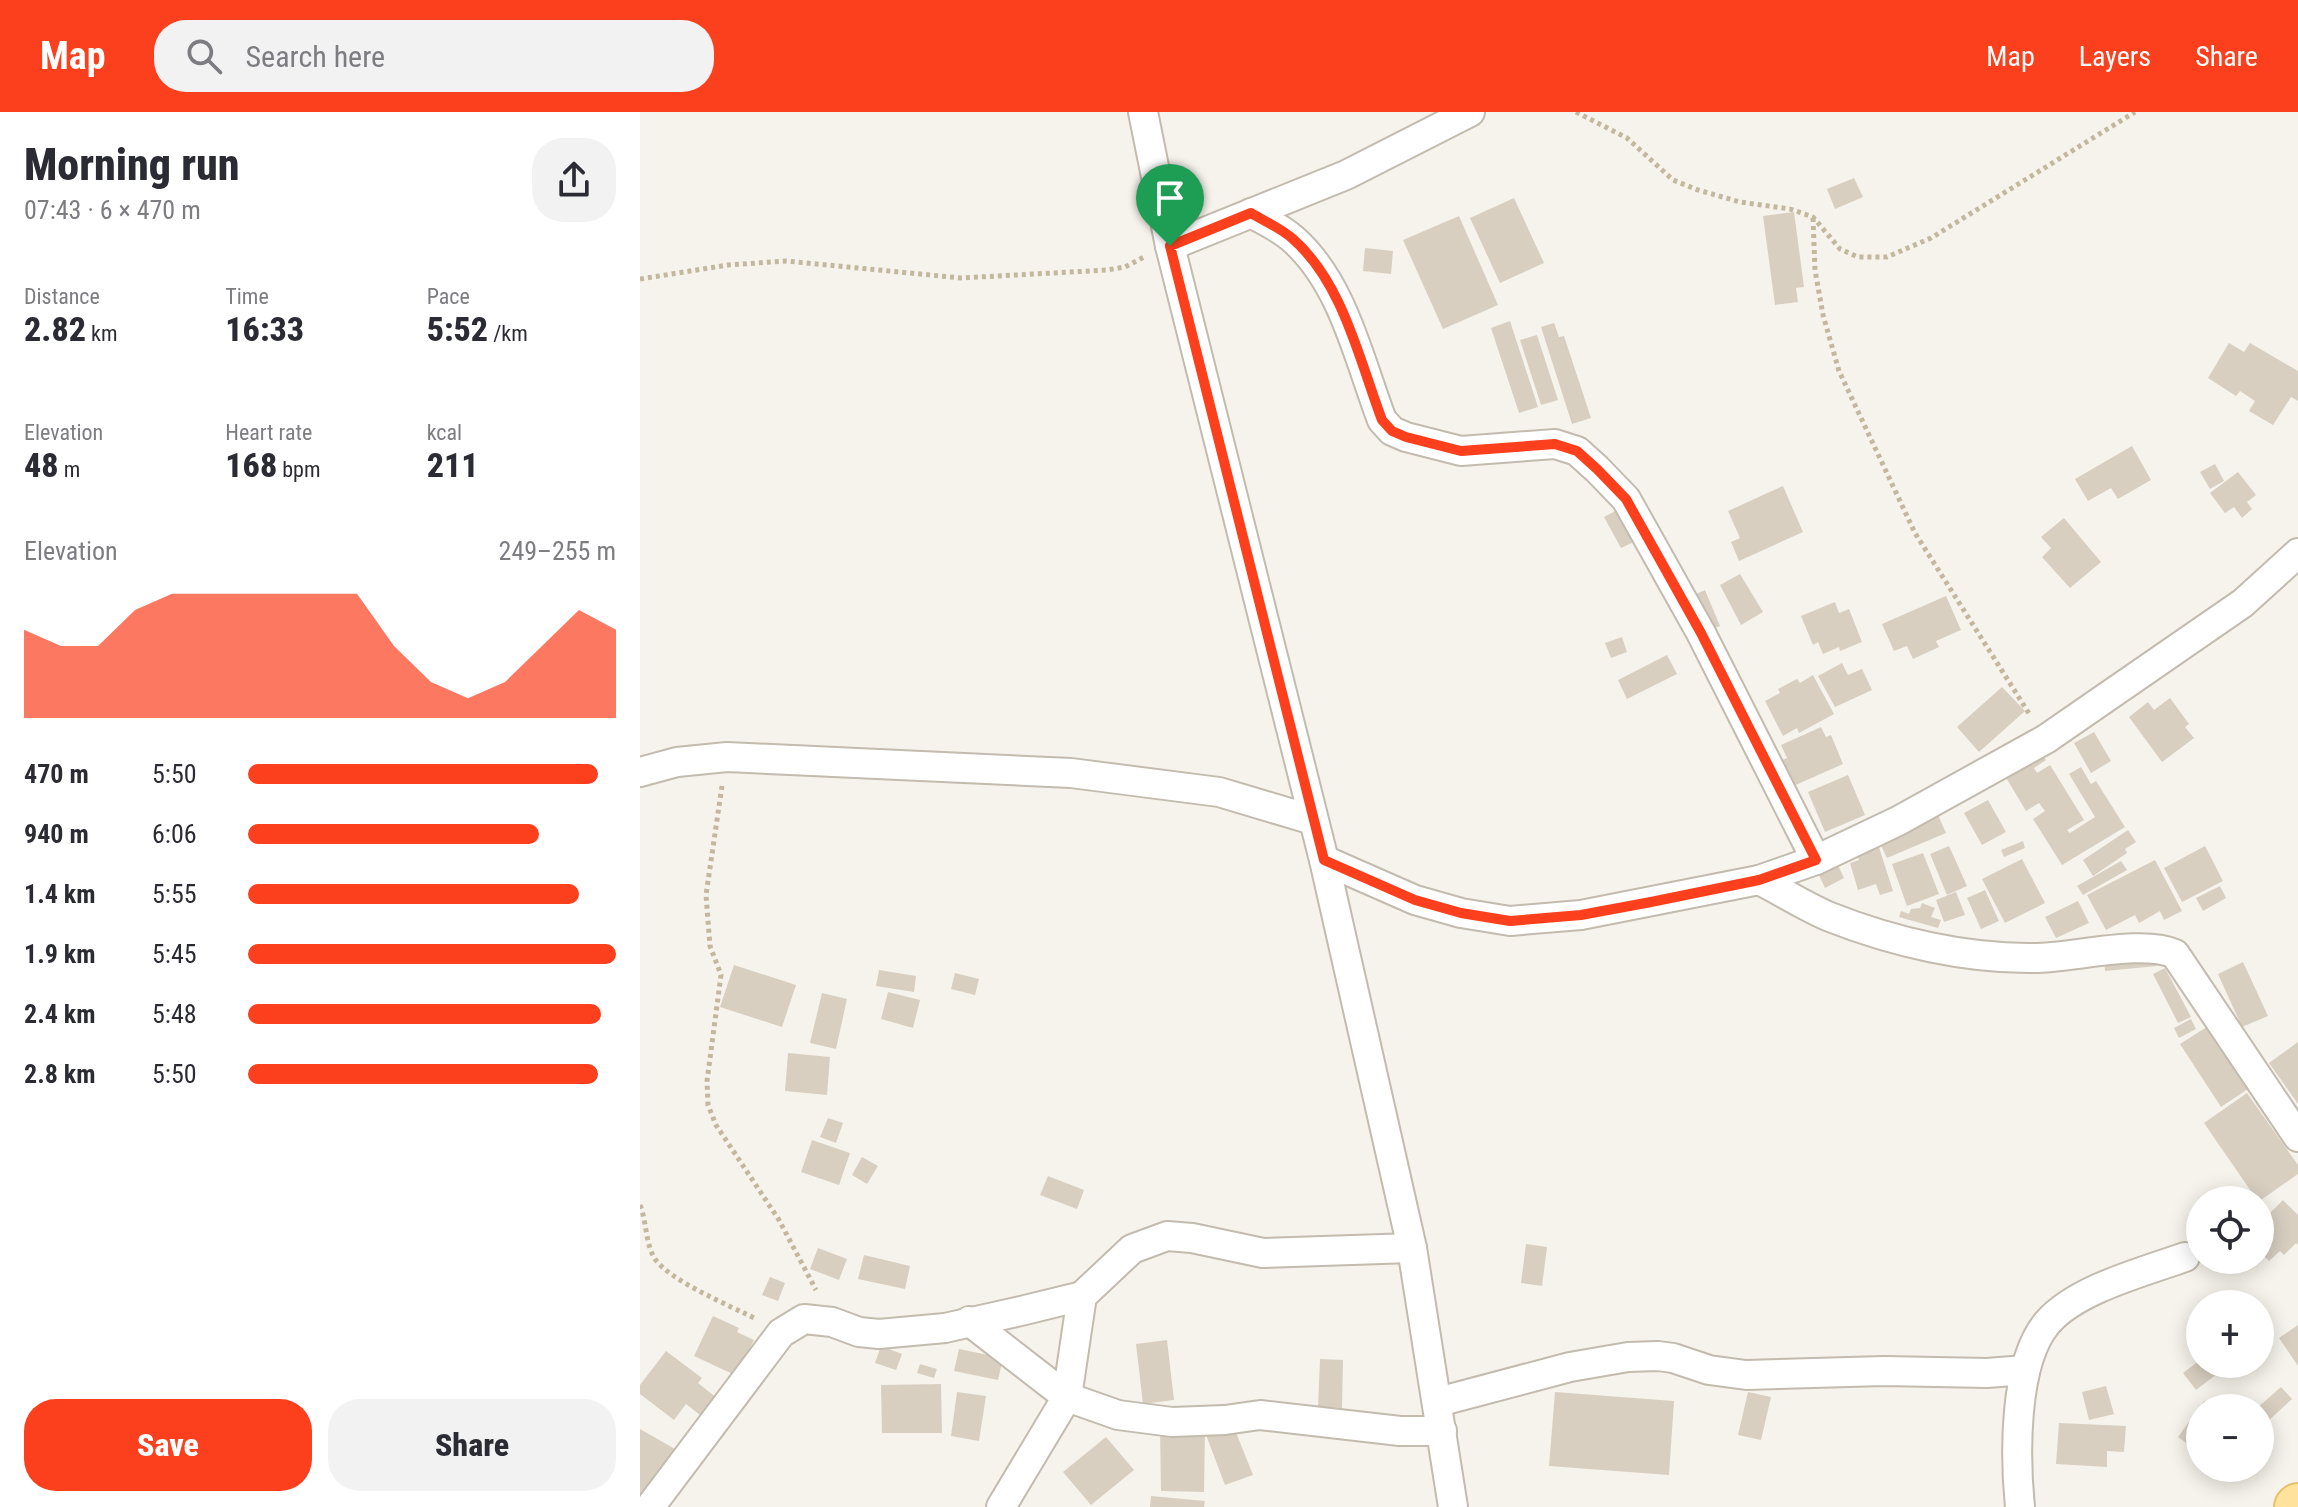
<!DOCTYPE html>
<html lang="en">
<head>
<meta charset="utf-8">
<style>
	body { margin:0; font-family:"Roboto Condensed",sans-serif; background:#f2f2f3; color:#2b2b33; height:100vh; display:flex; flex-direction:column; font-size:30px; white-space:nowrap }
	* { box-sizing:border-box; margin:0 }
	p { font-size:26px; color:#7c7c81 }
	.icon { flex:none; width:44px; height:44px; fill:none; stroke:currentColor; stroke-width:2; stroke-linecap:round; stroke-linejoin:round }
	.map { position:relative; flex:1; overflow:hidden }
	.side { display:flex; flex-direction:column; background:#fff; width:640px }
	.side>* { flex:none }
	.controls { position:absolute; left:1546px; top:1074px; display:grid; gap:16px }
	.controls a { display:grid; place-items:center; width:88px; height:88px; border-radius:50%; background:#fff; box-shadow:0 4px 20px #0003; font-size:40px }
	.pin { position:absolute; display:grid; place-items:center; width:68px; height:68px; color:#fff; margin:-82px -34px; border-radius:50% 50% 50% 0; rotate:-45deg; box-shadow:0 0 8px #0007 }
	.pin .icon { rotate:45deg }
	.round { display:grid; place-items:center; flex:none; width:84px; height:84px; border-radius:32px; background:#f2f2f3 }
	.head { display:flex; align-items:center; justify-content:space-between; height:136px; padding:0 24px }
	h1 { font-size:44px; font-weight:800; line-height:60px }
	.metrics { display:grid; grid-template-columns:repeat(3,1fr); gap:12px; height:136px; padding:8px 24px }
	.metrics div { display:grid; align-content:center }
	.metrics b { font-size:34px; font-weight:800 }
	.metrics small { font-size:22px; font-weight:400 }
	.metrics p { font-size:22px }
	.chart { height:224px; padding:16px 24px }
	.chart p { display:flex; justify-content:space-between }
	.chart svg { width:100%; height:144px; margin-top:8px; fill:#fc3f1d; opacity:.7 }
	.button { display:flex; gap:16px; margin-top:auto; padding:16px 24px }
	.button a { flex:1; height:92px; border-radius:32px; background:#fc3f1d; color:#fff; font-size:32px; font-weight:800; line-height:92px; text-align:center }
	.button a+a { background:#f2f2f3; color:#2b2b33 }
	ul { padding:0 24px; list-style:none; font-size:26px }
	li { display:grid; grid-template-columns:128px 96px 1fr; align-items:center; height:60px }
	li i { height:20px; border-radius:10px; background:#fc3f1d }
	header { display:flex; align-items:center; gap:48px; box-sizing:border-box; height:112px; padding:0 40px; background:#fc3f1d; color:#fff }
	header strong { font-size:38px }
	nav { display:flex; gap:44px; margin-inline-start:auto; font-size:28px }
	.search { width:560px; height:72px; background:#f2f2f3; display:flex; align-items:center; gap:20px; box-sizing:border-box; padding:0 28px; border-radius:32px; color:#7c7c81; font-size:30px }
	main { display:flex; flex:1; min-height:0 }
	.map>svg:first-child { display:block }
	.building { fill:#d8cfc1 }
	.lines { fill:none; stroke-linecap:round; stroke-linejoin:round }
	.minor-casing { stroke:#c2bbae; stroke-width:32 }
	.primary-casing { stroke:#e6c16a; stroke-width:48 }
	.path { stroke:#c4b79f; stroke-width:5; stroke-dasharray:4 4; stroke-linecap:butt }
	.minor { stroke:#fff; stroke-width:28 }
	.primary { stroke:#ffe39c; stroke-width:44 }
	.route-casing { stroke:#fff; stroke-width:16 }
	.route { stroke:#fc3f1d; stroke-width:10 }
</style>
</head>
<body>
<header>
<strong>Map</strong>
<div class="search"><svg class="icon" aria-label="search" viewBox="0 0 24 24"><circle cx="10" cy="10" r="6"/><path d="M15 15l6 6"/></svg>Search here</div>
<nav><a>Map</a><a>Layers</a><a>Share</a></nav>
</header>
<main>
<section class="side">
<div class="head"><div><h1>Morning run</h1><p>07:43 · 6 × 470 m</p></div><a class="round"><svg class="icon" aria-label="share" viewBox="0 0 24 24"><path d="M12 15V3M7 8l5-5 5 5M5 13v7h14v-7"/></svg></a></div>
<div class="metrics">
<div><p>Distance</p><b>2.82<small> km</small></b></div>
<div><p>Time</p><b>16:33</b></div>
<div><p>Pace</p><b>5:52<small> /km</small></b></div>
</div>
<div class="metrics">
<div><p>Elevation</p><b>48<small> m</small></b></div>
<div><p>Heart rate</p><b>168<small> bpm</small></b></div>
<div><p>kcal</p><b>211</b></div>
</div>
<div class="chart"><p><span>Elevation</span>249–255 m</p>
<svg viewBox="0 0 160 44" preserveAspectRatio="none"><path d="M0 44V17L10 22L20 22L30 11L40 6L50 6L60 6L70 6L80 6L90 6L100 22L110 33L120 38L130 33L140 22L150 11L160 17V44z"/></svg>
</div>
<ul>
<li><b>470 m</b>5:50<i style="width:95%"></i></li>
<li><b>940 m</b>6:06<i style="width:79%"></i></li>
<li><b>1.4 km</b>5:55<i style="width:90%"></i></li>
<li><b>1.9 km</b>5:45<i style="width:100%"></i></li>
<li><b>2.4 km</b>5:48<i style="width:96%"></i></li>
<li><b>2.8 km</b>5:50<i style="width:95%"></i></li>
</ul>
<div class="button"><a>Save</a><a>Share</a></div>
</section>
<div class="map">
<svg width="1658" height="1395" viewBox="0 0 1658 1395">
	<rect width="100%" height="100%" fill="#f6f3ec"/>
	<!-- building -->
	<g class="building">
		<polygon points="1214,66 1223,85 1195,97 1187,77"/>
		<polygon points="874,86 904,151 860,171 830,106"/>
		<polygon points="1154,100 1164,175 1156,176 1158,190 1135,193 1123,104"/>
		<polygon points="819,104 858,193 803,217 763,128"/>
		<polygon points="725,136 753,139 751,162 723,159"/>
		<polygon points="870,209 898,295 879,301 851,216"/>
		<polygon points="914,211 919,225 924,224 951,306 932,312 901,215"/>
		<polygon points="897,223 918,288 901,293 880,228"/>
		<polygon points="1589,231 1604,240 1610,231 1658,259 1658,289 1651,285 1633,313 1609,299 1615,289 1600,279 1596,284 1568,266"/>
		<polygon points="1492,334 1511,368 1478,387 1471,376 1448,389 1435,367"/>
		<polygon points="1575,352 1584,369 1570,377 1560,360"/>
		<polygon points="1598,360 1616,383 1607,390 1612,397 1602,406 1594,395 1585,401 1570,381"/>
		<polygon points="1143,374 1163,420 1099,449 1091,430 1100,426 1088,399"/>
		<polygon points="985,394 1002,426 981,436 964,405"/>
		<polygon points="1424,406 1461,450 1430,476 1402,445 1411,436 1401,425"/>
		<polygon points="1100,462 1123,500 1101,513 1080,473"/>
		<polygon points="1065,478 1080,514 1069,518 1054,483"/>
		<polygon points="1306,484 1321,518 1296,529 1299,535 1273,547 1267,534 1254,539 1242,512"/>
		<polygon points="1195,490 1199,501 1209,497 1222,530 1200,539 1199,535 1183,542 1178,530 1173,533 1161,504"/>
		<polygon points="982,525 987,540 971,546 965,531"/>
		<polygon points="1027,543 1037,562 987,587 978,568"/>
		<polygon points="1202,551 1208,563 1222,557 1232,578 1195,595 1178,564"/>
		<polygon points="1173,563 1194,602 1159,621 1157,616 1143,624 1125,589 1140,581 1138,577 1157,567 1160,571"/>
		<polygon points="1362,575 1385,599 1339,640 1317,615"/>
		<polygon points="1530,586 1549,612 1545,615 1554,626 1522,650 1489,605 1508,590 1514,598"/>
		<polygon points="1181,615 1186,625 1191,623 1203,652 1151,675 1140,649 1147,646 1141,633"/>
		<polygon points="1454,620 1471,649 1451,661 1434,631"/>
		<polygon points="1399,637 1406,648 1394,656 1397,661 1410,653 1444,708 1427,718 1430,721 1455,705 1429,662 1441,655 1451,672 1456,669 1485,715 1422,753 1393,707 1405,699 1399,691 1386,699 1362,659"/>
		<polygon points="1208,663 1225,703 1185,720 1168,680"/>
		<polygon points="1348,688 1366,720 1342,733 1324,701"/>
		<polygon points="1297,701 1306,721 1247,746 1238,727"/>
		<polygon points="1488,718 1496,730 1485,737 1487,741 1453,764 1443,748"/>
		<polygon points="1237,729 1253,779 1240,783 1236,772 1218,778 1210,751 1219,748 1215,736"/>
		<polygon points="1383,729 1385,736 1364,745 1361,738"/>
		<polygon points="1309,734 1327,774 1307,783 1290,742"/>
		<polygon points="1565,734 1583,769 1542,790 1524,756"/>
		<polygon points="1283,741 1299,782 1267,794 1252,752"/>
		<polygon points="1382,747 1405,791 1365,811 1342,767"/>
		<polygon points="1515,748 1542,799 1524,808 1520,799 1499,811 1495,803 1466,818 1447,783"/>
		<polygon points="1196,749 1204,766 1185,776 1177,759"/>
		<polygon points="1481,749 1487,758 1443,783 1437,774"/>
		<polygon points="1580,774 1586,786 1563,799 1556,786"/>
		<polygon points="1345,778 1359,809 1341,817 1327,786"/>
		<polygon points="1316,780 1325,803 1304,810 1296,788"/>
		<polygon points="1438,789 1449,811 1416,826 1405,805"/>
		<polygon points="1282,791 1295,796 1291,805 1301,808 1298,816 1259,805 1261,799 1269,802 1271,797 1280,796"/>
		<polygon points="1516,843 1517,854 1465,859 1464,849"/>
		<polygon points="1603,850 1628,904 1602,915 1578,862"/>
		<polygon points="94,853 156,873 142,915 80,895"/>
		<polygon points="1525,856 1551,905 1538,911 1513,862"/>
		<polygon points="239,858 276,864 274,880 236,874"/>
		<polygon points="315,861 339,867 335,883 311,877"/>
		<polygon points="248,880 280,888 273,916 241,907"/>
		<polygon points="182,881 207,887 196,937 170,931"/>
		<polygon points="1551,907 1556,917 1539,926 1534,916"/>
		<polygon points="1570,913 1611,975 1581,995 1540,932"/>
		<polygon points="1658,930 1658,992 1629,951"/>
		<polygon points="148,941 190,945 187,983 145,979"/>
		<polygon points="1607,981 1658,1053 1658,1062 1621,1088 1617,1088 1564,1011"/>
		<polygon points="188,1006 203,1011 196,1031 180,1025"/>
		<polygon points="172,1028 210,1041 199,1073 161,1060"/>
		<polygon points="222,1045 238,1054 227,1072 212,1063"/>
		<polygon points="408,1064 444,1078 437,1097 400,1083"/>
		<polygon points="1643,1088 1658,1103 1658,1133 1656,1131 1644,1143 1640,1139 1629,1149 1620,1140 1620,1111"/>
		<polygon points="886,1132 907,1135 902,1174 881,1171"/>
		<polygon points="178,1136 207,1147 199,1168 170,1157"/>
		<polygon points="224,1143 270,1154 265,1177 218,1167"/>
		<polygon points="130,1165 145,1171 138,1189 122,1183"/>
		<polygon points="73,1204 99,1216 97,1220 114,1228 97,1264 54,1244"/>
		<polygon points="1658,1213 1658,1254 1639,1226"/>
		<polygon points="527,1228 534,1288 503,1292 496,1232"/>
		<polygon points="241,1234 262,1242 256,1258 235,1251"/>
		<polygon points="319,1237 363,1246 358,1268 314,1259"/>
		<polygon points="26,1239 62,1266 58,1271 78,1287 64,1306 46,1292 34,1308 0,1282 0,1273"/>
		<polygon points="680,1247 703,1248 702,1296 678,1295"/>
		<polygon points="1560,1248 1560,1252 1590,1252 1556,1278 1543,1261"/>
		<polygon points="280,1252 297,1257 294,1266 277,1261"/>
		<polygon points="301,1272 302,1321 242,1321 241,1273"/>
		<polygon points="1466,1274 1474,1302 1449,1308 1442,1280"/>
		<polygon points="1641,1275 1652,1287 1628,1309 1620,1301 1620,1296 1617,1296"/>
		<polygon points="317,1280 346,1284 339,1329 311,1324"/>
		<polygon points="915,1280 1034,1289 1029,1363 909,1354"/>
		<polygon points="1108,1280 1131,1285 1121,1328 1098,1323"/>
		<polygon points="1564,1289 1573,1296 1560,1296 1560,1341 1538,1325"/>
		<polygon points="1419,1311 1486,1314 1484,1340 1467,1339 1467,1355 1416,1352"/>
		<polygon points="593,1313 613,1363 585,1373 566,1323"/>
		<polygon points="1620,1313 1632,1318 1623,1339 1620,1338"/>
		<polygon points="520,1315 565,1316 564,1380 521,1379"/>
		<polygon points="0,1317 35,1337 6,1386 0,1382"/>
		<polygon points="466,1325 494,1358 451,1393 423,1360"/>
		<polygon points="511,1384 565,1389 564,1395 510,1395"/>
	</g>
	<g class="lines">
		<!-- minor casing -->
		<g class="minor-casing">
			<g id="minor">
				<polyline points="503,0 530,134 684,748 772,1136 813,1395"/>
				<path d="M611 101C625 109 641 116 653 127 703 171 719 248 742 308L752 319 766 325 821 339 915 332 937 339 957 357 986 387 1061 521 1176 748"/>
				<polyline points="530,134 706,63 830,0"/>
				<polyline points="0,660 37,650 87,645 431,661 579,680 673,708"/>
				<polyline points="684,748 775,788 821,801 870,809 941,803 1119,768 1176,748 1258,709 1406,627 1603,491 1658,441"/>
				<path d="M1119 768C1143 780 1166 795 1190 805 1253 830 1327 847 1394 846 1432 846 1503 827 1535 842L1658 1025"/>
				<polyline points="329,1209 427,1285 478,1303 532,1310 585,1308 620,1303 760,1319 802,1319"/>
				<polyline points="798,1290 930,1255 988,1245 1018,1244 1033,1246 1069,1258 1106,1263 1244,1259 1347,1261 1385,1258"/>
				<polyline points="10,1395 141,1221 164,1207 192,1210 219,1220 239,1222 305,1216 385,1198 442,1184 492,1137 527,1124 552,1126 623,1141 772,1136"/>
				<polyline points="361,1395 427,1285 442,1184"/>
				<path d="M1380 1395C1375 1346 1373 1250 1408 1210 1437 1177 1503 1160 1545 1145"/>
			</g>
		</g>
		<!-- primary casing -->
		<g class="primary-casing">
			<polyline id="primary" points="1657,1395 1658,1394"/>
		</g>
		<!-- path -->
		<g class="path">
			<polyline points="936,0 987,26 1033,68 1058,78 1100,90 1150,97 1173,105 1200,137 1218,145 1247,145 1291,126 1495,0"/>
			<polyline points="1173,106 1175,158 1183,203 1199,259 1275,421 1390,603"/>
			<polyline points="0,167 88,153 146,149 321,166 467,158 485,155 504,145"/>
			<polyline points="82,674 66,783 70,834 81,863 67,969 68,993 76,1013 139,1108 176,1178"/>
			<path d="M0 1093C7 1110 5 1131 15 1147 30 1169 91 1194 116 1207"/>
		</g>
		<!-- minor -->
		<use href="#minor" class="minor"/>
		<!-- primary -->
		<use href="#primary" class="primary"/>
	</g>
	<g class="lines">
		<!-- route casing -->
		<g class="route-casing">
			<path id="route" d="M611 101C624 109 641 116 653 127 703 171 719 247 742 308L752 319 766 325 821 339 915 332 937 339 957 357 986 387 1061 521 1176 748 1119 768 1011 790 941 803 870 809 821 801 775 788 684 748 530 134Z"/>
		</g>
		<!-- route -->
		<use href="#route" class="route"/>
	</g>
</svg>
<div class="controls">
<a><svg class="icon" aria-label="locate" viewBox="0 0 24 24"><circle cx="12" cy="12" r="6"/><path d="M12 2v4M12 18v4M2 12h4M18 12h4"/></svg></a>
<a>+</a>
<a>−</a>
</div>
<div class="pin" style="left:530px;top:134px;background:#1e9e55"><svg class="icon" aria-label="arrive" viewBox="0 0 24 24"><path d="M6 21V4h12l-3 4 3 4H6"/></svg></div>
</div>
</main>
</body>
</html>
